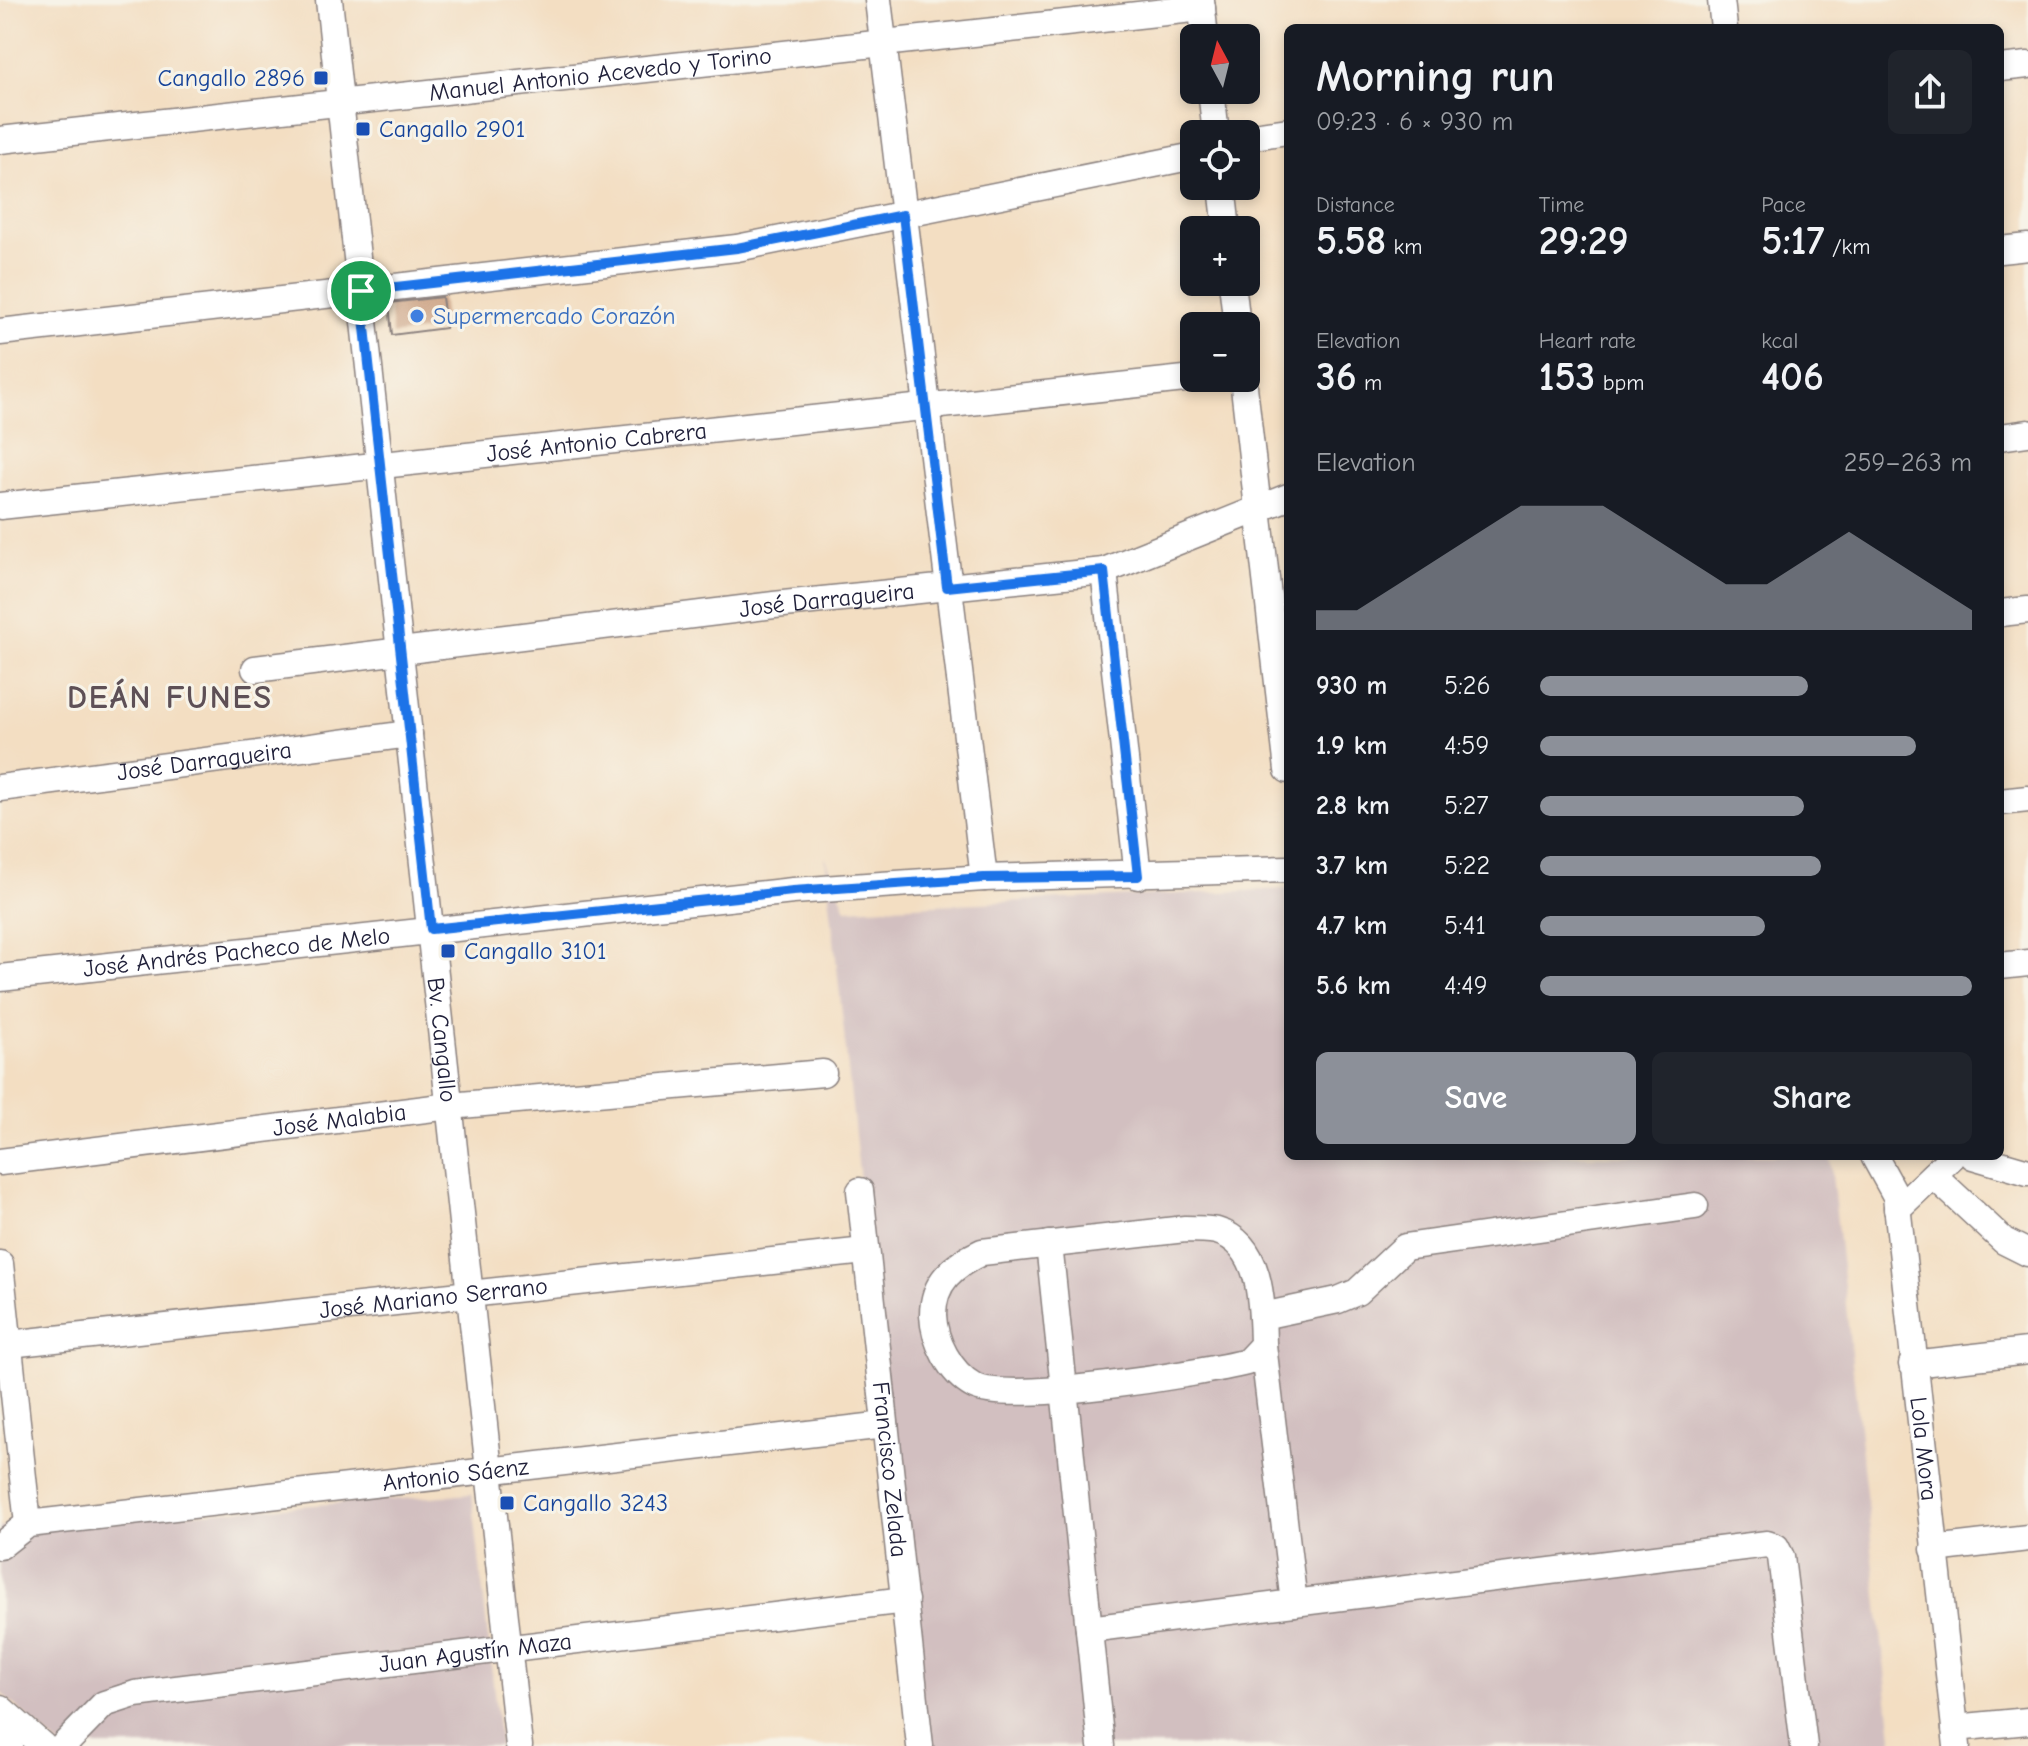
<!DOCTYPE html>
<html lang="en">
<head>
<meta charset="utf-8">
<style>
	body { margin:0; font-family:"Comic Neue",sans-serif; background:#20242c; color:#f1f3f6; height:100vh; display:flex; flex-direction:column; font-size:30px; white-space:nowrap }
	* { box-sizing:border-box; margin:0 }
	p { font-size:26px; color:#9ea1a6 }
	.icon { flex:none; width:44px; height:44px; fill:none; stroke:currentColor; stroke-width:2; stroke-linecap:round; stroke-linejoin:round }
	.map { position:relative; flex:1; overflow:hidden }
	.panel { position:absolute; left:1284px; top:24px; width:720px; height:1136px; display:flex; flex-direction:column; background:#171b24; border-radius:12px; box-shadow:0 4px 12px #0003 }
	.panel>* { flex:none }
	.needle { width:52px; rotate:353deg }
	.buttons { position:absolute; left:1180px; top:24px; display:grid; gap:16px }
	.buttons a { display:grid; place-items:center; width:80px; height:80px; border-radius:12px; background:#171b24; box-shadow:0 4px 12px #0003; font-size:40px }
	.pin { position:absolute; display:grid; place-items:center; width:68px; height:68px; color:#fff; margin:-34px; border:4px solid #fff; border-radius:50%; box-shadow:0 2px 8px #0007 }
	.round { display:grid; place-items:center; flex:none; width:84px; height:84px; border-radius:12px; background:#20242c }
	.headline { display:flex; align-items:center; justify-content:space-between; height:136px; padding:0 32px }
	h1 { font-size:44px; font-weight:600; line-height:60px }
	.stats { display:grid; grid-template-columns:repeat(3,1fr); gap:12px; height:136px; padding:8px 32px }
	.stats div { display:grid; align-content:center }
	.stats b { font-size:40px; font-weight:600 }
	.stats small { font-size:22px; font-weight:400 }
	.stats p { font-size:22px }
	.chart { height:224px; padding:16px 32px }
	.chart p { display:flex; justify-content:space-between }
	.chart svg { width:100%; height:144px; margin-top:8px; fill:#8c9099; opacity:.7 }
	.action { display:flex; gap:16px; margin-top:auto; padding:16px 32px }
	.action a { flex:1; height:92px; border-radius:12px; background:#8c9099; color:#fff; font-size:32px; font-weight:600; line-height:92px; text-align:center }
	.action a+a { background:#20242c; color:#f1f3f6 }
	ul { padding:0 32px; list-style:none; font-size:26px }
	li { display:grid; grid-template-columns:128px 96px 1fr; align-items:center; height:60px }
	li i { height:20px; border-radius:10px; background:#8c9099 }
	.map>svg:first-child { display:block }
	.industrial { fill:#d2bfc0 }
	.building { fill:#cea688 }
	.lines { fill:none; stroke-linecap:round; stroke-linejoin:round }
	.minor-casing { stroke:#8a807e; stroke-width:29 }
	.major-casing { stroke:#8a807e; stroke-width:35 }
	.minor { stroke:#fff; stroke-width:26 }
	.major { stroke:#fff; stroke-width:32 }
	.route-casing { stroke:#fff; stroke-width:16 }
	.route { stroke:#1a73e8; stroke-width:10 }
	.transit-dot { fill:#1a4fb4; stroke:#f7f3e8; stroke-width:3 }
	.shop-dot { fill:#3f7fe0; stroke:#f7f3e8; stroke-width:3 }
	.labels { text-anchor:middle; dominant-baseline:central; stroke-width:6; stroke-linejoin:round; paint-order:stroke }
	.street-label { font-size:24px; fill:#22223b; stroke:#f7f3e8 }
	.transit-label { font-size:24px; fill:#164399; stroke:#f7f3e8; text-anchor:start }
	.shop-label { font-size:24px; fill:#366cbe; stroke:#f7f3e8; text-anchor:start }
	.district-label { font-size:32px; font-weight:bold; letter-spacing:2px; fill:#5e5056; stroke:#f7f3e8 }
</style>
</head>
<body>
<div class="map">
<svg width="2028" height="1746" viewBox="0 0 2028 1746">
	<rect width="100%" height="100%" fill="#f7f3e8"/>
	<filter id="ink" filterUnits="userSpaceOnUse"><feTurbulence type="fractalNoise" baseFrequency=".0125" numOctaves="2"/><feDisplacementMap in="SourceGraphic" scale="16" xChannelSelector="R" yChannelSelector="G"/><feConvolveMatrix kernelMatrix="1 2 1 2 8 2 1 2 1" color-interpolation-filters="sRGB"/></filter>
	<filter id="wash" filterUnits="userSpaceOnUse"><feTurbulence type="fractalNoise" baseFrequency=".006" numOctaves="4" result="noise"/><feDisplacementMap in="SourceGraphic" scale="32" xChannelSelector="R" yChannelSelector="G"/><feGaussianBlur stdDeviation="1.8" result="paint"/><feColorMatrix in="noise" values="0 0 0 0 0 0 0 0 0 0 0 0 0 0 0 0 0 1.4 0 .05"/><feComposite in="paint" operator="in"/></filter>
	<g filter="url(#wash)">
		<rect width="100%" height="100%" fill="#f3dec2"/>
		<!-- industrial -->
		<g class="industrial">
			<polygon points="825,856 846,909 1288,889 1288,1156 1830,1156 1893,1746 921,1746"/>
			<polygon points="472,1494 500,1746 60,1746 0,1692 0,1527"/>
		</g>
		<g id="blocks">
			<!-- building -->
			<polygon class="building" points="442,297 446,328 392,335 389,303"/>
		</g>
	</g>
	<g filter="url(#ink)">
		<use href="#blocks" fill-opacity="0" stroke="#8a807e" stroke-width="2"/>
		<g class="lines">
			<!-- minor casing -->
			<g class="minor-casing">
				<g id="minor">
					<path id="s1" d="M329 0 519 1746"/>
					<polyline points="878,0 984,878"/>
					<polyline points="1201,0 1205,38"/>
					<polyline points="1721,0 1724,28"/>
					<polyline points="2000,68 2028,65"/>
					<polyline points="1211,90 1216,134"/>
					<polyline points="1246,137 1288,131"/>
					<path id="s2" d="M0 140 1202 8"/>
					<polyline points="1222,186 1227,230"/>
					<polyline points="2000,250 2028,247"/>
					<polyline points="1232,282 1237,326"/>
					<polyline points="0,332 737,248 1194,156"/>
					<polyline points="1243,378 1288,770"/>
					<polyline points="2000,437 2028,433"/>
					<path id="s3" d="M0 506 1194 378"/>
					<polyline points="1104,571 1138,876"/>
					<polyline points="2000,613 2028,610"/>
					<path id="s4" d="M255 669 774 605 1104 571 1288 497"/>
					<path id="s5" d="M0 788 409 734"/>
					<polyline points="2000,802 2028,799"/>
					<polyline points="2000,966 2028,963"/>
					<path id="s6" d="M0 978 793 891 984 878 1288 869"/>
					<path id="s7" d="M1874 1156 1896 1196 1957 1746"/>
					<polyline points="1973,1156 2028,1172"/>
					<path id="s8" d="M0 1162 450 1106 823 1073"/>
					<polyline points="1933,1175 2004,1241 2028,1253"/>
					<path id="s9" d="M860 1191 920 1746"/>
					<polyline points="1897,1209 1953,1156"/>
					<path d="M1185 1229C1195 1229 1207 1229 1217 1231 1263 1244 1262 1307 1263 1345L1247 1362C1203 1373 1009 1405 974 1386 950 1373 934 1341 933 1315 933 1281 954 1265 982 1252Z"/>
					<polyline points="1049,1244 1101,1746"/>
					<polyline points="0,1264 28,1524"/>
					<polyline points="1262,1316 1338,1300 1357,1292 1405,1247 1695,1206"/>
					<path id="s10" d="M0 1345 865 1251"/>
					<polyline points="1912,1364 2028,1351"/>
					<path id="s11" d="M0 1546 28 1524 885 1425"/>
					<polyline points="1934,1549 2028,1538"/>
					<polyline points="1294,1603 1767,1544 1776,1547 1781,1557 1804,1746"/>
					<polyline points="1089,1629 1294,1603 1263,1345"/>
					<polyline points="0,1708 43,1746"/>
					<polyline points="1955,1728 2028,1721"/>
					<path id="s12" d="M63 1746 104 1704 135 1694 905 1600"/>
				</g>
			</g>
			<!-- major casing -->
			<g class="major-casing">
				<polyline id="major" points="0,1741 6,1746"/>
			</g>
			<!-- minor -->
			<use href="#minor" class="minor"/>
			<!-- major -->
			<use href="#major" class="major"/>
		</g>
	</g>
	<g class="lines" filter="url(#ink)">
		<!-- route casing -->
		<g class="route-casing">
			<polygon id="route" points="903,215 947,587 1104,571 1138,876 984,878 793,891 431,929 361,291 737,248"/>
		</g>
		<!-- route -->
		<use href="#route" class="route"/>
	</g>
	<!-- markers -->
	<g class="transit-dot">
		<rect x="313" y="70" width="16" height="16" rx="4"/>
		<rect x="355" y="121" width="16" height="16" rx="4"/>
		<rect x="440" y="943" width="16" height="16" rx="4"/>
		<rect x="499" y="1495" width="16" height="16" rx="4"/>
	</g>
	<circle class="shop-dot" cx="417" cy="316" r="8"/>
	<g class="labels">
		<!-- street labels -->
		<g class="street-label">
			<text stroke="none"><textPath href="#s2" startOffset="604">Manuel Antonio Acevedo y Torino</textPath></text>
			<text stroke="none"><textPath href="#s3" startOffset="600">José Antonio Cabrera</textPath></text>
			<text stroke="none"><textPath href="#s4" startOffset="576">José Darragueira</textPath></text>
			<text stroke="none"><textPath href="#s5" startOffset="206">José Darragueira</textPath></text>
			<text stroke="none"><textPath href="#s6" startOffset="238">José Andrés Pacheco de Melo</textPath></text>
			<text stroke="none"><textPath href="#s1" startOffset="1046">Bv. Cangallo</textPath></text>
			<text stroke="none"><textPath href="#s8" startOffset="342">José Malabia</textPath></text>
			<text stroke="none"><textPath href="#s10" startOffset="436">José Mariano Serrano</textPath></text>
			<text stroke="none"><textPath href="#s7" startOffset="300">Lola Mora</textPath></text>
			<text stroke="none"><textPath href="#s9" startOffset="280">Francisco Zelada</textPath></text>
			<text stroke="none"><textPath href="#s11" startOffset="466">Antonio Sáenz</textPath></text>
			<text stroke="none"><textPath href="#s12" startOffset="434">Juan Agustín Maza</textPath></text>
		</g>
		<!-- transit labels -->
		<g class="transit-label">
			<text x="305" y="78" text-anchor="end">Cangallo 2896</text>
			<text x="379" y="129">Cangallo 2901</text>
			<text x="464" y="951">Cangallo 3101</text>
			<text x="523" y="1503">Cangallo 3243</text>
		</g>
		<!-- shop labels -->
		<g class="shop-label">
			<text x="433" y="316">Supermercado Corazón</text>
		</g>
		<!-- district labels -->
		<g class="district-label">
			<text x="170" y="697">DEÁN FUNES</text>
		</g>
	</g>
</svg>
<div class="buttons">
<a><svg class="needle" viewBox="-14 -14 28 28"><path d="M0-13l5 13h-10z" fill="#e53935"/><path d="M0 13l5-13h-10z" fill="#9ea1a6"/></svg></a>
<a><svg class="icon" aria-label="locate" viewBox="0 0 24 24"><circle cx="12" cy="12" r="6"/><path d="M12 2v4M12 18v4M2 12h4M18 12h4"/></svg></a>
<a>+</a>
<a>−</a>
</div>
<div class="pin" style="left:361px;top:291px;background:#1e9e55"><svg class="icon" aria-label="arrive" viewBox="0 0 24 24"><path d="M6 21V4h12l-3 4 3 4H6"/></svg></div>
<section class="panel">
<div class="headline"><div><h1>Morning run</h1><p>09:23 · 6 × 930 m</p></div><a class="round"><svg class="icon" aria-label="share" viewBox="0 0 24 24"><path d="M12 15V3M7 8l5-5 5 5M5 13v7h14v-7"/></svg></a></div>
<div class="stats">
<div><p>Distance</p><b>5.58<small> km</small></b></div>
<div><p>Time</p><b>29:29</b></div>
<div><p>Pace</p><b>5:17<small> /km</small></b></div>
</div>
<div class="stats">
<div><p>Elevation</p><b>36<small> m</small></b></div>
<div><p>Heart rate</p><b>153<small> bpm</small></b></div>
<div><p>kcal</p><b>406</b></div>
</div>
<div class="chart"><p><span>Elevation</span>259–263 m</p>
<svg viewBox="0 0 160 44" preserveAspectRatio="none"><path d="M0 44V38L10 38L20 30L30 22L40 14L50 6L60 6L70 6L80 14L90 22L100 30L110 30L120 22L130 14L140 22L150 30L160 38V44z"/></svg>
</div>
<ul>
<li><b>930 m</b>5:26<i style="width:62%"></i></li>
<li><b>1.9 km</b>4:59<i style="width:87%"></i></li>
<li><b>2.8 km</b>5:27<i style="width:61%"></i></li>
<li><b>3.7 km</b>5:22<i style="width:65%"></i></li>
<li><b>4.7 km</b>5:41<i style="width:52%"></i></li>
<li><b>5.6 km</b>4:49<i style="width:100%"></i></li>
</ul>
<div class="action"><a>Save</a><a>Share</a></div>
</section>
</div>
</body>
</html>
